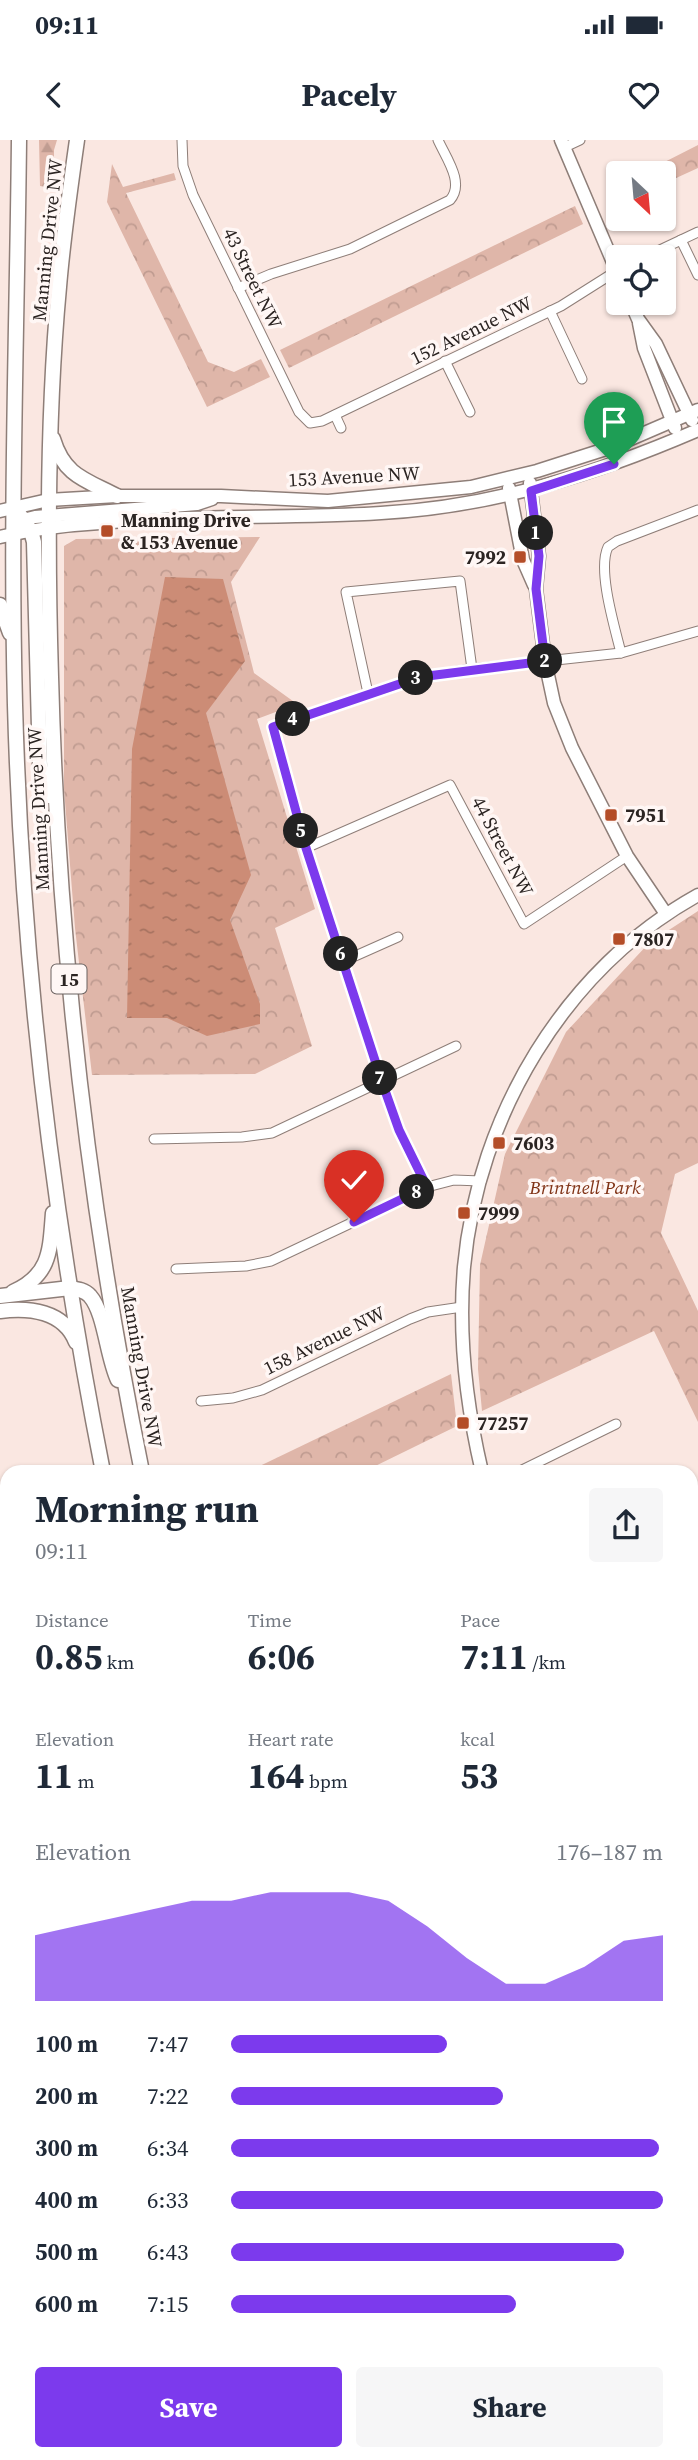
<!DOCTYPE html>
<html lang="en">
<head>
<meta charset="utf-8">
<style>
	body { margin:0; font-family:"Source Serif 4",serif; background:#f6f6f7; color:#1f2937; height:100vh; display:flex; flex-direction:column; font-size:26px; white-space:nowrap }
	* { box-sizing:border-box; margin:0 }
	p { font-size:23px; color:#747a83 }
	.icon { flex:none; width:38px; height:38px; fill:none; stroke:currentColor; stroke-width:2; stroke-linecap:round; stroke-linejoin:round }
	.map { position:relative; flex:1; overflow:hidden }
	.drawer { position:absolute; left:0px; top:1325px; width:698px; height:996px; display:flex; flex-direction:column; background:#fff; border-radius:21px 21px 0 0; box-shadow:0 2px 5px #0004 }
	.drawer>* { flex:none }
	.needle { width:46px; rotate:154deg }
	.fabs { position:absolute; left:606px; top:21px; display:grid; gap:14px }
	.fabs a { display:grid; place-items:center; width:70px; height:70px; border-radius:7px; background:#fff; box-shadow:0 2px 5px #0004; font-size:35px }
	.pin { position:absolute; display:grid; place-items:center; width:60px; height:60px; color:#fff; margin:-72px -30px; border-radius:50% 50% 50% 0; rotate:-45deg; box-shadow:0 0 7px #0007 }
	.pin .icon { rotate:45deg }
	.km { position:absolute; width:35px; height:35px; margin:-18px; border-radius:50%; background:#222; color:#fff; font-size:19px; line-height:35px; text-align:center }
	.round { display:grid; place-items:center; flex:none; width:74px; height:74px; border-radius:7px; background:#f6f6f7 }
	.overview { display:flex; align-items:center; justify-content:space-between; height:119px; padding:0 35px }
	h1 { font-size:38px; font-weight:700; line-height:52px }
	.stats { display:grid; grid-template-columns:repeat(3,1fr); gap:10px; height:119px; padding:7px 35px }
	.stats div { display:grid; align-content:center }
	.stats b { font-size:35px; font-weight:700 }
	.stats small { font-size:19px; font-weight:400 }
	.stats p { font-size:19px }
	.chart { height:196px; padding:14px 35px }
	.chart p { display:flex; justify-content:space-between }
	.chart svg { width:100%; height:126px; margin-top:7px; fill:#7c3aed; opacity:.7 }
	.action { display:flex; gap:14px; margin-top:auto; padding:14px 35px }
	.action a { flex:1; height:80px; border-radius:7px; background:#7c3aed; color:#fff; font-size:28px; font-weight:700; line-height:80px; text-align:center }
	.action a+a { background:#f6f6f7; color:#1f2937 }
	ul { padding:0 35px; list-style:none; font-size:23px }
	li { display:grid; grid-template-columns:112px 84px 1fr; align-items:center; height:52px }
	li i { height:18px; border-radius:9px; background:#7c3aed }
	.status { display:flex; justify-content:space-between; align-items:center; height:49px; padding:0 35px; background:#fff; direction:ltr }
	.status svg { height:19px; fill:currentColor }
	header { display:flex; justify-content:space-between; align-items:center; height:91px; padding:0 35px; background:#fff; font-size:32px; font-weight:700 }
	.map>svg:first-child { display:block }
	.forest { fill:url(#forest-firs) }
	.park { fill:url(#park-crowns) }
	.water { fill:url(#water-ripples) }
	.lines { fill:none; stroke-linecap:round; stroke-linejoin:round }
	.street-casing { stroke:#8e7e78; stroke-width:11 }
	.secondary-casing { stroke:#8e7e78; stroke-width:15 }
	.primary-casing { stroke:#8e7e78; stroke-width:17 }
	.street { stroke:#fff; stroke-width:9 }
	.secondary { stroke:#fff; stroke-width:12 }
	.primary { stroke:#fff; stroke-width:14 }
	.route-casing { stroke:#fff; stroke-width:14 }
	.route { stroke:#7c3aed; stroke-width:9 }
	.poi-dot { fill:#b44d28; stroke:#fff7f5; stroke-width:2.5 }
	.labels { text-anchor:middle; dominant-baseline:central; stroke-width:7; stroke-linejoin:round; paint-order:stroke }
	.shield { fill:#fff7f5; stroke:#6b6361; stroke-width:2 }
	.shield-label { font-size:18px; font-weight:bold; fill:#2b2422 }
	.street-label { font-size:19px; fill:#2b2422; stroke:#fff7f5 }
	.poi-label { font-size:19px; font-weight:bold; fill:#2b2422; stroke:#fff7f5; text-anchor:start }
	.park-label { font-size:19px; font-style:italic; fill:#803316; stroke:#fff7f5 }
</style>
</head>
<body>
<div class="status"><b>09:11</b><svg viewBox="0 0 49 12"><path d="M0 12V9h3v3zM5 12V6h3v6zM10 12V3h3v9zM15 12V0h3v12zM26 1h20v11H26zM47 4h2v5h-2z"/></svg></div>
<header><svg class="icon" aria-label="back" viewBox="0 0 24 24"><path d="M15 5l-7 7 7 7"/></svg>Pacely<svg class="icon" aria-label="heart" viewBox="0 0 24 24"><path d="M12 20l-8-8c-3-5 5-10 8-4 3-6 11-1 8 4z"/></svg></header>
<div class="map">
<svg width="698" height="2320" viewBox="0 0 698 2320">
	<defs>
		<pattern id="forest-firs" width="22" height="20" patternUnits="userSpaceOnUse" patternTransform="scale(1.75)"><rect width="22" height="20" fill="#dfb6a9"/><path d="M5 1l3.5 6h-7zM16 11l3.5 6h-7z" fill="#c09c91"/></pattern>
		<pattern id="park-crowns" width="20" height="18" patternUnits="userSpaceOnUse" patternTransform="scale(1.75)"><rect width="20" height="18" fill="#dfb6a9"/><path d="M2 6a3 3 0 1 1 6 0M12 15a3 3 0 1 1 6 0" fill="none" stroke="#c09c91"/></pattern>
		<pattern id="water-ripples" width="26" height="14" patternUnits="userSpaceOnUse" patternTransform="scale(1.75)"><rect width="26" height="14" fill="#cc8c76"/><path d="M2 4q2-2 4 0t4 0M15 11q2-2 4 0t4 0" fill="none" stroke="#a67260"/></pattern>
	</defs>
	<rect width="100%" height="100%" fill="#fae7e1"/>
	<!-- forest -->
	<polygon class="forest" points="39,0 57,0 54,10 54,48 40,46"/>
	<!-- park -->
	<g class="park">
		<polygon points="698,5 698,28 663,44 663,33 643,33"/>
		<polygon points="112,24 123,47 174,33 176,40 126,53 208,222 234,232 261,219 270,237 207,267 107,62"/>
		<polygon points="575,66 583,84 289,228 280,210"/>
		<polygon points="260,397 231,442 254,533 297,564 257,579 315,769 275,788 312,906 255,934 92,935 75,788 64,649 64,406 76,399"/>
		<polygon points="698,771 698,1023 675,1034 661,1093 698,1171 698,1282 654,1191 482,1271 478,1229 480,1125 505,1014 566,892 649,803"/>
		<polygon points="451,1234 457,1286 363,1332 247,1332"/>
	</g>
	<!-- water -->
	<g class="water">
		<polygon points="165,437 223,439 245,521 206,573 251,735 230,780 260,864 260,884 207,896 167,878 127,878 132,609"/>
		<polygon points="0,1692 7,1699 7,2085 0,2074"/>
	</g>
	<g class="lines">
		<!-- street casing -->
		<g class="street-casing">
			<g id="street">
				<polyline points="182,0 183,26 193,55 299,272 310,283 322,281 561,166 618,130"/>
				<polyline points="565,7 580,0"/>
				<polyline points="681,100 698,135"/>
				<polyline points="645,117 698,92"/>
				<path d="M238 148 271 134 350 109 450 60C465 43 446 18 438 0"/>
				<polyline points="550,171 582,239"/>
				<polyline points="445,221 470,272"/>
				<polyline points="335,275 341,288"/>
				<path d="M621 513C615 488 597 430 608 407L617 401 698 370"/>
				<polyline points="368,553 346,452 460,441 472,529"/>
				<polyline points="306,708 450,645 524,784 627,716"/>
				<polyline points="344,821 398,797"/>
				<polyline points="154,999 242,997 272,993 456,906"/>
				<polyline points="427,1047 399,990 382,942 306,708 273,587 420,537 472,529 621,513 698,491"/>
				<polyline points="176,1129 246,1126 271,1121 427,1047 454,1040 481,1041"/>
				<polyline points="201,1261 233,1258 262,1250 410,1179 428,1172 462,1167"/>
				<polyline points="518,1332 616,1284"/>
				<polyline points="691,1524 698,1521"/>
				<polyline points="691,1659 698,1656"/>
				<polyline points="691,1885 698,1887"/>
				<polyline points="691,2005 698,2007"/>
				<polyline points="691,2178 698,2180"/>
				<polyline points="471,2314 472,2320"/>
				<polyline points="650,2320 662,2315"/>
			</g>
		</g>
		<!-- secondary casing -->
		<g class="secondary-casing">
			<g id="secondary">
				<polyline points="561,0 618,134"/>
				<polyline points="631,163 638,179 656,204 692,280"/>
				<polyline points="639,183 644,208 675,288"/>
				<polyline points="530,343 539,416 536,449 545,521 554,563 572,608 627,716 666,774"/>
				<polyline points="509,348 523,420 534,445"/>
				<polyline points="0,371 48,360 117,356 221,356 328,361 471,347 537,331 612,307 698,270"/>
				<polyline points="18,387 23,380 35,377 197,364 212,359"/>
				<path d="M0 397C33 389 66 385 100 383 193 374 287 379 381 373 493 367 596 334 698 290"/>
				<path d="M482 1332C466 1264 458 1196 464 1127 478 975 565 829 698 755"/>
				<polyline points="691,1765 698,1767"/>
				<polyline points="691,2083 698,2084"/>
				<polyline points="691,2100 698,2102"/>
				<polyline points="0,2266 7,2280"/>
				<polyline points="23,2314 26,2320"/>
				<polyline points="661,2314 665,2320"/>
			</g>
		</g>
		<!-- primary casing -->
		<g class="primary-casing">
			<g id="primary">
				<path d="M19 0C17 188 10 377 15 565 22 823 53 1079 103 1332"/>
				<path d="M77 0C70 49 63 98 59 147 47 277 47 407 51 537 58 804 89 1070 142 1332"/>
				<path d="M53 299C64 336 86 340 117 356"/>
				<polyline points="15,368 31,391 34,402 40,625 49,656"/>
				<polyline points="0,465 10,493"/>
				<path d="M13 1152C51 1135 50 1110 53 1073"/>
				<path d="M0 1156 70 1148C77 1149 85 1150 90 1156 105 1173 107 1217 118 1240"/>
				<path d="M0 1171C29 1167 64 1171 76 1202"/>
				<polyline points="328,2314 330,2320"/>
				<polyline points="369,2314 371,2320"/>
			</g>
		</g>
		<!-- street -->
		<use href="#street" class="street"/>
		<!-- secondary -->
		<use href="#secondary" class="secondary"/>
		<!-- primary -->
		<use href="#primary" class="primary"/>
	</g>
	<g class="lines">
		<!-- route casing -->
		<g class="route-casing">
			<polyline id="route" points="354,1082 427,1047 399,990 382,942 306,708 273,587 420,537 545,521 536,449 539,416 531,351 614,324"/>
		</g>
		<!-- route -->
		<use href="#route" class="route"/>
	</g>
	<!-- markers -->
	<g class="poi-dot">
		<rect x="100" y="384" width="14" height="14" rx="3.5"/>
		<rect x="513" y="410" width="14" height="14" rx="3.5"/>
		<rect x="604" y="668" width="14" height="14" rx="3.5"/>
		<rect x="612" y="792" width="14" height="14" rx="3.5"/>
		<rect x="492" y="996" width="14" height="14" rx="3.5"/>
		<rect x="457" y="1066" width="14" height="14" rx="3.5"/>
		<rect x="456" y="1276" width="14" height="14" rx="3.5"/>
	</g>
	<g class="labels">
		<!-- shield labels -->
		<rect class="shield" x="51.5" y="824.5" width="35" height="29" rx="5"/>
		<g class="shield-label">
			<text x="69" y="839">15</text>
		</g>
		<!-- street labels -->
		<g class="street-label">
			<text transform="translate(47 100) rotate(-84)">Manning Drive NW</text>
			<text transform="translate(253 138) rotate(64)">43 Street NW</text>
			<text transform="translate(471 190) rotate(-26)">152 Avenue NW</text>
			<text transform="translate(354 336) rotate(-3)">153 Avenue NW</text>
			<text transform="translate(38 669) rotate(-93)">Manning Drive NW</text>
			<text transform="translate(503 706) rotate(62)">44 Street NW</text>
			<text transform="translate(324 1200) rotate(-26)">158 Avenue NW</text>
			<text transform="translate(142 1227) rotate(80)">Manning Drive NW</text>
		</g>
		<!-- poi labels -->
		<g class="poi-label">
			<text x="121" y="380">Manning Drive<tspan x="121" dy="22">&amp; 153 Avenue</tspan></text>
			<text x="506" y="417" text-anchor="end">7992</text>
			<text x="625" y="675">7951</text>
			<text x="633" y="799">7807</text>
			<text x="513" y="1003">7603</text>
			<text x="478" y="1073">7999</text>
			<text x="477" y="1283">77257</text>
		</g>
		<!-- park labels -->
		<g class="park-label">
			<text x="585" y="1047">Brintnell Park</text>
		</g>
	</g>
</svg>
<div class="fabs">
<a><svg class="needle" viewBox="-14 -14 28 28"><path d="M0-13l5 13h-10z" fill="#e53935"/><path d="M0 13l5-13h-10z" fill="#747a83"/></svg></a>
<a><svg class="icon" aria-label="locate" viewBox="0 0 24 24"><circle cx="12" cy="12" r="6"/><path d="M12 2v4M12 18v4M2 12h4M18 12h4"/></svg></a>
</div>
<div class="pin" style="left:614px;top:324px;background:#1e9e55"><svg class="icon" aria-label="arrive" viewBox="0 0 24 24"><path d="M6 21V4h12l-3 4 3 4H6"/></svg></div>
<div class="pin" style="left:354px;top:1082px;background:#d93025"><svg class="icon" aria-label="check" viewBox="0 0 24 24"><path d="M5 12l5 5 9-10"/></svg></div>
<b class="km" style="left:536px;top:393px">1</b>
<b class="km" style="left:545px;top:521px">2</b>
<b class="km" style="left:416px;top:538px">3</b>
<b class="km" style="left:293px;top:579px">4</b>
<b class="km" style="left:301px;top:691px">5</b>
<b class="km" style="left:341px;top:814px">6</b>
<b class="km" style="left:380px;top:938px">7</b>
<b class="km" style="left:417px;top:1052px">8</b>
<section class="drawer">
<div class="overview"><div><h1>Morning run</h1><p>09:11</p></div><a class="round"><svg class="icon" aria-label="share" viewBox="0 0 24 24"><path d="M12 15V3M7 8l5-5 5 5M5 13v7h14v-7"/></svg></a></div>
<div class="stats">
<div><p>Distance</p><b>0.85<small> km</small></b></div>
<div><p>Time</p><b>6:06</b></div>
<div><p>Pace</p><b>7:11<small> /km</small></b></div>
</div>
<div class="stats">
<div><p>Elevation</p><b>11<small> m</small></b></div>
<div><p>Heart rate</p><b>164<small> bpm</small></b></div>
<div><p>kcal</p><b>53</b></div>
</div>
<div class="chart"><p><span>Elevation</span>176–187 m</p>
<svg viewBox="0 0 160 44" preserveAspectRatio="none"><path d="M0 44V21L10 18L20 15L30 12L40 9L50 9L60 6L70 6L80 6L90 9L100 18L110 29L120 38L130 38L140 32L150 23L160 21V44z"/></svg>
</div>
<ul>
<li><b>100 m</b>7:47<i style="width:50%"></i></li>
<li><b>200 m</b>7:22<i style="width:63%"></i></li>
<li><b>300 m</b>6:34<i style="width:99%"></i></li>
<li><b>400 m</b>6:33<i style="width:100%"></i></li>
<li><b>500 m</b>6:43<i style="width:91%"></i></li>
<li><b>600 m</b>7:15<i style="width:66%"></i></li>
</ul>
<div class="action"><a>Save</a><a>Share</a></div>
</section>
</div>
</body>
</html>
